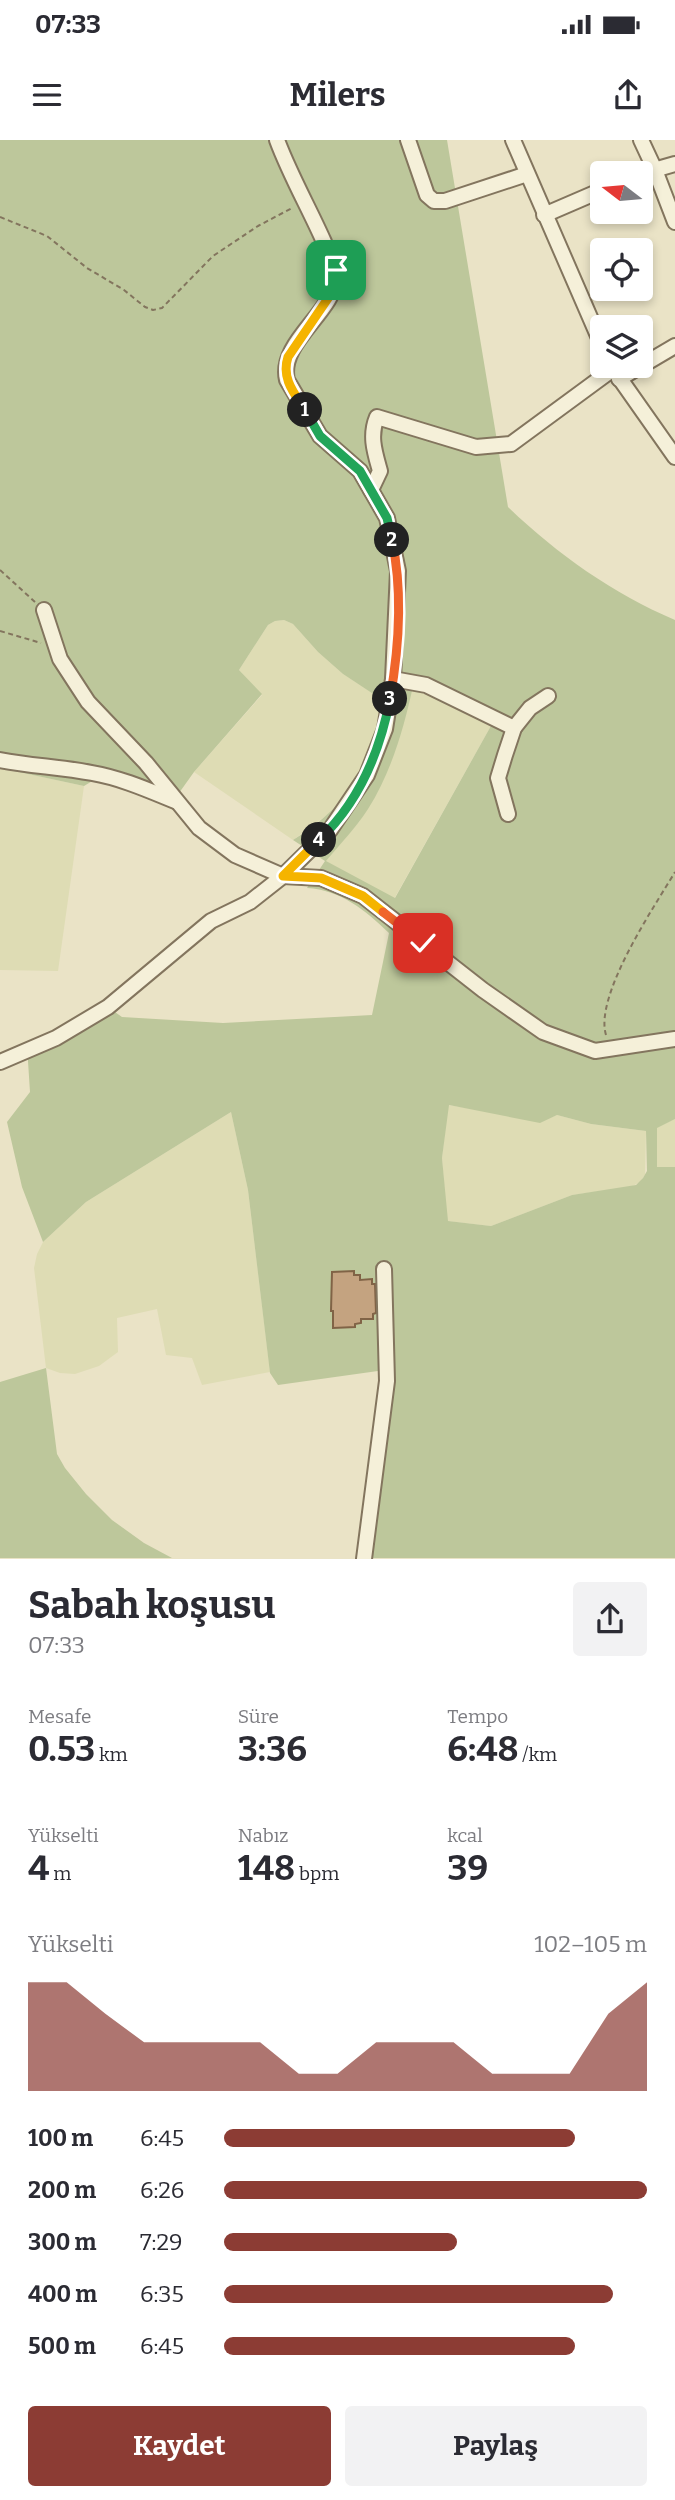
<!DOCTYPE html>
<html lang="tr">
<head>
<meta charset="utf-8">
<style>
	body { margin:0; font-family:Bitter,serif; background:#f2f2f3; color:#2b2b33; height:100vh; display:flex; flex-direction:column; font-size:26px; white-space:nowrap }
	* { box-sizing:border-box; margin:0 }
	p { font-size:23px; color:#7c7c81 }
	.icon { flex:none; width:38px; height:38px; fill:none; stroke:currentColor; stroke-width:2; stroke-linecap:round; stroke-linejoin:round }
	.map { position:relative; height:1419px; overflow:hidden }
	.panel { display:flex; flex-direction:column; background:#fff; flex:1 }
	.panel>* { flex:none }
	.needle { width:46px; rotate:286deg }
	.fabs { position:absolute; left:590px; top:21px; display:grid; gap:14px }
	.fabs a { display:grid; place-items:center; width:63px; height:63px; border-radius:7px; background:#fff; box-shadow:0 4px 10px #0003; font-size:35px }
	.pin { position:absolute; display:grid; place-items:center; width:60px; height:60px; color:#fff; margin:-30px; border-radius:14px; box-shadow:0 4px 10px #0006 }
	.km { position:absolute; width:35px; height:35px; margin:-18px; border-radius:50%; background:#222; color:#fff; font-size:19px; line-height:35px; text-align:center }
	.round { display:grid; place-items:center; flex:none; width:74px; height:74px; border-radius:7px; background:#f2f2f3 }
	.headline { display:flex; align-items:center; justify-content:space-between; height:119px; padding:0 28px }
	h1 { font-size:38px; font-weight:700; line-height:52px }
	.stats { display:grid; grid-template-columns:repeat(3,1fr); gap:10px; height:119px; padding:7px 28px }
	.stats div { display:grid; align-content:center }
	.stats b { font-size:35px; font-weight:700 }
	.stats small { font-size:19px; font-weight:400 }
	.stats p { font-size:19px }
	.chart { height:196px; padding:14px 28px }
	.chart p { display:flex; justify-content:space-between }
	.chart svg { width:100%; height:126px; margin-top:7px; fill:#8c3c34; opacity:.7 }
	.cta { display:flex; gap:14px; margin-top:auto; padding:14px 28px }
	.cta a { flex:1; height:80px; border-radius:7px; background:#8c3c34; color:#fff; font-size:28px; font-weight:700; line-height:80px; text-align:center }
	.cta a+a { background:#f2f2f3; color:#2b2b33 }
	ul { padding:0 28px; list-style:none; font-size:23px }
	li { display:grid; grid-template-columns:112px 84px 1fr; align-items:center; height:52px }
	li i { height:18px; border-radius:9px; background:#8c3c34 }
	.status { display:flex; justify-content:space-between; align-items:center; height:49px; padding:0 35px; background:#fff; direction:ltr }
	.status svg { height:19px; fill:currentColor }
	header { display:flex; justify-content:space-between; align-items:center; height:91px; padding:0 28px; background:#fff; font-size:32px; font-weight:700 }
	.map>svg:first-child { display:block }
	.farmland { fill:#dedcb4 }
	.green { fill:#bdc79b; fill-rule:evenodd }
	.building { fill:#c4a380; stroke:#806346; stroke-width:2 }
	.lines { fill:none; stroke-linecap:round; stroke-linejoin:round }
	.minor-casing { stroke:#83755e; stroke-width:18 }
	.path { stroke:#83755e; stroke-width:2; stroke-dasharray:5 3.5; stroke-linecap:butt }
	.minor { stroke:#f5f0d9; stroke-width:14 }
	.split-1-casing { stroke:#fff; stroke-width:14 }
	.split-2-casing { stroke:#fff; stroke-width:14 }
	.split-3-casing { stroke:#fff; stroke-width:14 }
	.split-4-casing { stroke:#fff; stroke-width:14 }
	.split-5-casing { stroke:#fff; stroke-width:14 }
	.split-6-casing { stroke:#fff; stroke-width:14 }
	.split-1 { stroke:#f5b400; stroke-width:9 }
	.split-2 { stroke:#22a559; stroke-width:9 }
	.split-3 { stroke:#f0652b; stroke-width:9 }
	.split-4 { stroke:#22a559; stroke-width:9 }
	.split-5 { stroke:#f5b400; stroke-width:9 }
	.split-6 { stroke:#f0652b; stroke-width:9 }
</style>
</head>
<body>
<div class="status"><b>07:33</b><svg viewBox="0 0 49 12"><path d="M0 12V9h3v3zM5 12V6h3v6zM10 12V3h3v9zM15 12V0h3v12zM26 1h20v11H26zM47 4h2v5h-2z"/></svg></div>
<header><svg class="icon" aria-label="menu" viewBox="0 0 24 24"><path d="M4 6h16M4 12h16M4 18h16"/></svg>Milers<svg class="icon" aria-label="share" viewBox="0 0 24 24"><path d="M12 15V3M7 8l5-5 5 5M5 13v7h14v-7"/></svg></header>
<div class="map">
<svg width="675" height="1419" viewBox="0 0 675 1419">
	<rect width="100%" height="100%" fill="#eae3c6"/>
	<!-- farmland -->
	<g class="farmland">
		<polygon points="284,480 293,484 318,512 343,534 385,561 382,577 368,622 342,661 331,672 293,700 194,632 262,555 239,530 268,485 275,481"/>
		<polygon points="413,546 492,584 394,759 325,721 359,682 374,658 396,608"/>
		<polygon points="0,628 84,646 58,831 0,830"/>
		<polygon points="448,965 544,980 557,975 591,984 646,991 645,1035 640,1042 631,1047 572,1055 491,1086 447,1081 442,1018"/>
		<polygon points="231,972 248,1050 270,1232 202,1245 192,1218 166,1215 157,1169 117,1178 118,1212 99,1226 75,1234 60,1233 46,1228 34,1128 37,1114 43,1102 86,1062"/>
		<polygon points="675,979 675,1027 657,1028 657,987"/>
	</g>
	<!-- green -->
	<g class="green">
		<path d="M0 0H447L508 367C557 414 612 453 675 480V979L657 988V1027H675V1418H369L385 1230 278 1245 270 1233 248 1050 231 972 86 1062 43 1102 22 1047 7 982 30 952 27 906 105 865 122 877 223 883 372 875 389 793C365 770 341 750 307 748L325 721 293 700C329 678 358 648 374 608 379 593 381 576 384 561L343 534 318 512 293 484 284 480 275 481 268 485 239 530 262 554 194 632 169 667 146 656 94 640 84 646 0 628ZM413 546 492 584 395 758 326 721C340 704 356 688 368 669 391 633 404 588 413 546ZM449 965 540 983 557 975 591 984 646 991 647 1031 643 1038 636 1045 572 1055 491 1086 448 1081 442 1018Z"/>
		<polygon points="46,1228 57,1314 65,1328 86,1354 112,1380 144,1403 172,1418 0,1418 0,1242"/>
	</g>
	<!-- building -->
	<polygon class="building" points="354,1131 354,1135 360,1135 360,1140 372,1139 372,1144 375,1144 376,1173 373,1174 373,1179 361,1179 361,1183 355,1184 355,1187 333,1188 333,1171 331,1171 332,1132"/>
	<g class="lines">
		<!-- minor casing -->
		<g class="minor-casing">
			<g id="minor">
				<polyline points="408,0 427,55 434,61 445,61 527,34"/>
				<polyline points="513,0 602,205"/>
				<polyline points="641,0 655,30 675,82"/>
				<polyline points="640,34 675,24"/>
				<polyline points="544,75 602,50"/>
				<polyline points="611,226 675,317"/>
				<polyline points="619,239 675,206"/>
				<path d="M371 350 380 331C375 313 369 296 377 277L476 307 511 304 613 229"/>
				<polyline points="44,470 60,519 88,562 146,623 199,688 235,715 283,736 321,738 363,756 483,850 543,892 595,911 675,899"/>
				<polyline points="393,539 426,545 514,588"/>
				<path d="M0 620C31 626 61 627 92 633 121 638 148 650 175 661"/>
				<polyline points="508,674 498,638 505,615 514,588 530,568 548,556"/>
				<path d="M0 922 56 898 108 867 211 781 250 762 283 736 330 690 367 635 385 589 393 539 398 431 387 378 360 331 320 296 287 240C278 202 335 172 336 137 336 125 328 113 324 102 309 68 290 35 277 0"/>
				<polyline points="364,1419 387,1241 384,1129"/>
			</g>
		</g>
		<!-- path -->
		<g class="path">
			<polyline points="0,77 47,96 87,128 124,150 145,167 153,170 162,168 213,116 258,86 292,68"/>
			<polyline points="0,430 35,462"/>
			<polyline points="0,491 41,503"/>
			<path d="M606 895C594 856 654 767 675 732"/>
		</g>
		<!-- minor -->
		<use href="#minor" class="minor"/>
	</g>
	<g class="lines">
		<!-- split-1 casing -->
		<g class="split-1-casing">
			<path id="split-1" d="M305 270C294 253 281 238 288 217L333 151 336 130"/>
		</g>
		<!-- split-2 casing -->
		<g class="split-2-casing">
			<polyline id="split-2" points="305,270 320,296 360,331 387,378 392,400"/>
		</g>
		<!-- split-3 casing -->
		<g class="split-3-casing">
			<path id="split-3" d="M390 559C399 508 403 452 392 400"/>
		</g>
		<!-- split-4 casing -->
		<g class="split-4-casing">
			<path id="split-4" d="M319 700C358 663 380 612 390 559"/>
		</g>
		<!-- split-5 casing -->
		<g class="split-5-casing">
			<polyline id="split-5" points="319,700 283,736 321,738 363,756 383,772"/>
		</g>
		<!-- split-6 casing -->
		<g class="split-6-casing">
			<polyline id="split-6" points="383,772 423,803"/>
		</g>
		<!-- split-1 -->
		<use href="#split-1" class="split-1"/>
		<!-- split-2 -->
		<use href="#split-2" class="split-2"/>
		<!-- split-3 -->
		<use href="#split-3" class="split-3"/>
		<!-- split-4 -->
		<use href="#split-4" class="split-4"/>
		<!-- split-5 -->
		<use href="#split-5" class="split-5"/>
		<!-- split-6 -->
		<use href="#split-6" class="split-6"/>
	</g>
</svg>
<div class="fabs">
<a><svg class="needle" viewBox="-14 -14 28 28"><path d="M0-13l5 13h-10z" fill="#e53935"/><path d="M0 13l5-13h-10z" fill="#7c7c81"/></svg></a>
<a><svg class="icon" aria-label="locate" viewBox="0 0 24 24"><circle cx="12" cy="12" r="6"/><path d="M12 2v4M12 18v4M2 12h4M18 12h4"/></svg></a>
<a><svg class="icon" aria-label="layers" viewBox="0 0 24 24"><path d="M12 4l9 5-9 5-9-5zM3 14l9 5 9-5"/></svg></a>
</div>
<div class="pin" style="left:336px;top:130px;background:#1e9e55"><svg class="icon" aria-label="arrive" viewBox="0 0 24 24"><path d="M6 21V4h12l-3 4 3 4H6"/></svg></div>
<div class="pin" style="left:423px;top:803px;background:#d93025"><svg class="icon" aria-label="check" viewBox="0 0 24 24"><path d="M5 12l5 5 9-10"/></svg></div>
<b class="km" style="left:305px;top:270px">1</b>
<b class="km" style="left:392px;top:400px">2</b>
<b class="km" style="left:390px;top:559px">3</b>
<b class="km" style="left:319px;top:700px">4</b>
</div>
<section class="panel">
<div class="headline"><div><h1>Sabah koşusu</h1><p>07:33</p></div><a class="round"><svg class="icon" aria-label="share" viewBox="0 0 24 24"><path d="M12 15V3M7 8l5-5 5 5M5 13v7h14v-7"/></svg></a></div>
<div class="stats">
<div><p>Mesafe</p><b>0.53<small> km</small></b></div>
<div><p>Süre</p><b>3:36</b></div>
<div><p>Tempo</p><b>6:48<small> /km</small></b></div>
</div>
<div class="stats">
<div><p>Yükselti</p><b>4<small> m</small></b></div>
<div><p>Nabız</p><b>148<small> bpm</small></b></div>
<div><p>kcal</p><b>39</b></div>
</div>
<div class="chart"><p><span>Yükselti</span>102–105 m</p>
<svg viewBox="0 0 160 44" preserveAspectRatio="none"><path d="M0 44V6L10 6L20 17L30 27L40 27L50 27L60 27L70 38L80 38L90 27L100 27L110 27L120 38L130 38L140 38L150 17L160 6V44z"/></svg>
</div>
<ul>
<li><b>100 m</b>6:45<i style="width:83%"></i></li>
<li><b>200 m</b>6:26<i style="width:100%"></i></li>
<li><b>300 m</b>7:29<i style="width:55%"></i></li>
<li><b>400 m</b>6:35<i style="width:92%"></i></li>
<li><b>500 m</b>6:45<i style="width:83%"></i></li>
</ul>
<div class="cta"><a>Kaydet</a><a>Paylaş</a></div>
</section>
</body>
</html>
